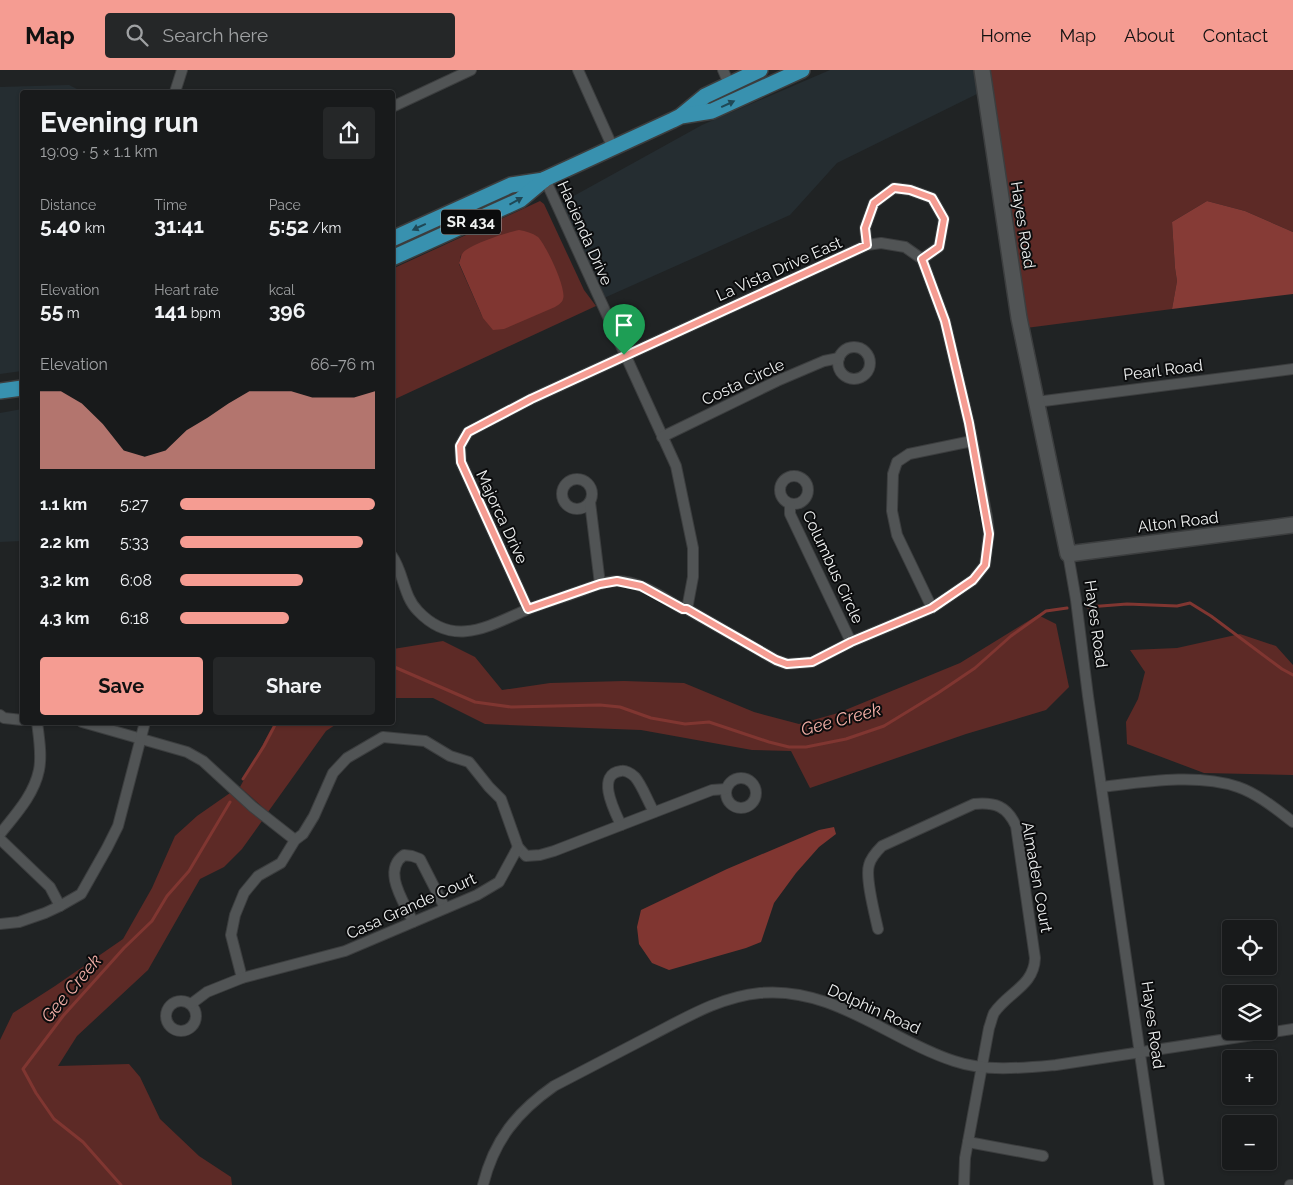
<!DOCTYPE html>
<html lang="en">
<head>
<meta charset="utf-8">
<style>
	body { margin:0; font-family:Raleway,sans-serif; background:#252728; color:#f1f3f6; height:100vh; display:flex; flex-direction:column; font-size:19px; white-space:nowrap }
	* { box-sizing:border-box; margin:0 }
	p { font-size:16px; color:#9fa1a3 }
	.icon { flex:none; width:28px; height:28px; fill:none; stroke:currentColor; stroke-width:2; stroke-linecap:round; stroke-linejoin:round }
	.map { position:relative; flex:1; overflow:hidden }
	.details { position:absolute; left:20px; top:20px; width:375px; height:635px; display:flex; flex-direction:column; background:#181a1b; border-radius:5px; box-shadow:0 1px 4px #0004,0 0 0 1px #36383a }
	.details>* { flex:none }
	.fabs { position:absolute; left:1222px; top:850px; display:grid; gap:10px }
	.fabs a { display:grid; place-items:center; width:55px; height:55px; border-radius:5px; background:#181a1b; box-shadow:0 1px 4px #0004,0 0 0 1px #36383a; font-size:25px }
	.pin { position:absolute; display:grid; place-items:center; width:42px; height:42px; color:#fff; margin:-51px -21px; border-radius:50% 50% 50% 0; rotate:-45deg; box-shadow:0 0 5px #0007 }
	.pin .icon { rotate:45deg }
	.round { display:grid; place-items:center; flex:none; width:52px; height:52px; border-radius:5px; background:#252728 }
	.head { display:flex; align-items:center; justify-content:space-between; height:85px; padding:0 20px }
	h1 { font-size:28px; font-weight:700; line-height:38px }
	.stats { display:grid; grid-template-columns:repeat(3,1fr); gap:8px; height:85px; padding:5px 20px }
	.stats div { display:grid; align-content:center }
	.stats b { font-size:21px; font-weight:700 }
	.stats small { font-size:14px; font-weight:400 }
	.stats p { font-size:14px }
	.chart { height:140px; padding:10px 20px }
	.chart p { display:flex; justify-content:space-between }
	.chart svg { width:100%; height:90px; margin-top:5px; fill:#f59c92; opacity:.7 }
	.button { display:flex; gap:10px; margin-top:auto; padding:10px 20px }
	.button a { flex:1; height:58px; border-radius:5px; background:#f59c92; color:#111; font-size:20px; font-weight:700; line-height:58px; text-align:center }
	.button a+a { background:#252728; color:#f1f3f6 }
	ul { padding:0 20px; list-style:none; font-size:16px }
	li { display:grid; grid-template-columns:80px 60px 1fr; align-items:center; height:38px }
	li i { height:12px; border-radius:6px; background:#f59c92 }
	header { display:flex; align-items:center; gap:30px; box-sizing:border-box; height:70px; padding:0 25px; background:#f59c92; color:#111 }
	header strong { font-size:24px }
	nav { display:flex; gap:28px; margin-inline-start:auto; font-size:18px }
	.search { width:350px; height:45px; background:#252728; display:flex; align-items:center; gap:12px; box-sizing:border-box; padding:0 18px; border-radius:5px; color:#9fa1a3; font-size:19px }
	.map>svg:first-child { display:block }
	.built { fill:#252d31 }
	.green { fill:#5d2a26; fill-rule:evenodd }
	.forest { fill:#863b36 }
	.water { fill:#803631 }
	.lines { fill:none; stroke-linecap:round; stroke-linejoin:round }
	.stream { stroke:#803631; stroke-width:3 }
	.street-casing { stroke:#3c3e3f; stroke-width:12 }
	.secondary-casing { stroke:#3c3e3f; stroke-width:18 }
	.primary-casing { stroke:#3c3e3f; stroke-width:18 }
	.street { stroke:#515455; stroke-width:10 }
	.secondary { stroke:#515455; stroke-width:15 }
	.primary { stroke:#3891af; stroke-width:15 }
	.oneway { fill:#1f4856 }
	.route-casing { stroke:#fff; stroke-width:10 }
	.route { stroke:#f59c92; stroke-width:6 }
	.labels { text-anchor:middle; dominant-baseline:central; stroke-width:4; stroke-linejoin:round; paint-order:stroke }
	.shield { fill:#0b0c0d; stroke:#abacad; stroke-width:1 }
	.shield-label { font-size:15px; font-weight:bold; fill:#eff1f1 }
	.street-label { font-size:16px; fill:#eff1f1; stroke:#0b0c0d }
	.water-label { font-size:18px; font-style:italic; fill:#f1aea6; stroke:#0b0c0d }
</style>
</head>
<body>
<header>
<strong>Map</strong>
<div class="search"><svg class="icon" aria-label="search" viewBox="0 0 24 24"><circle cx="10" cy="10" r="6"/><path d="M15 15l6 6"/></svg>Search here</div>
<nav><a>Home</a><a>Map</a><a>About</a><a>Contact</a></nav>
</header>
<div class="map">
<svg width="1293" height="1115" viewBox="0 0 1293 1115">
	<rect width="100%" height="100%" fill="#202324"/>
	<!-- built -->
	<g class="built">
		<polygon points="830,0 976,0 979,23 837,93 790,145 604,228 561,133 702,55"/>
		<polygon points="69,15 83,22 22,22 22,301 0,304 0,17"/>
		<polygon points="22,339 22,471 0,472 0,343"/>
	</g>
	<!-- green -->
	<g class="green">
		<polygon points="987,0 1293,0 1293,162 1245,141 1207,131 1172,152 1175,198 1177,211 1172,239 1026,258"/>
		<path d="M540 131 544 134 584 220 596 236 393 330 392 199ZM461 185 483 248 459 194Z"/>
		<polygon points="1038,545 1056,554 1069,617 1046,640 966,664 810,718 791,681 752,680 641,660 485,654 433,628 393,628 393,579 443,571 475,587 502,620 550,613 624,611 684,613 754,642 799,654 838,643 960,593"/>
		<polygon points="1240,564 1276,576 1293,595 1293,705 1204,703 1127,674 1126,652 1138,629 1145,602 1130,580 1177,578"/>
		<polygon points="277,652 338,653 326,661 268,742 240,717 270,661"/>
		<polygon points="230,723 262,751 242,779 224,797 200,809 148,900 77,966 58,996 129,994 140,1007 160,1049 199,1086 231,1107 232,1115 0,1115 0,970 13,943 55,916 123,869 152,818 175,766 197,746"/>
	</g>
	<!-- forest -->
	<polygon class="forest" points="1207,131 1245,141 1293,162 1293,224 1172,239 1177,211 1175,198 1172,152"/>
	<!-- water -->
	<g class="water">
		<path d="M519 160C526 161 532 163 538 167 546 175 567 219 563 229 562 233 558 235 555 237L504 259 493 260 483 248 459 193C461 188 461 183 466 180 478 172 505 163 519 160Z"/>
		<polygon points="834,757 836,764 819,777 796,803 774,833 761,872 746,878 669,900 652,893 639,874 637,857 641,840 727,799 819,760"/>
	</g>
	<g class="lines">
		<!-- stream -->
		<g class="stream">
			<polyline points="1088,537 1127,534 1177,536 1190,533 1211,546 1282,599 1293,605"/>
			<polyline points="392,596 475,632 511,637 600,635 620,637 651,648 685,654 709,652 769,672 789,677 806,677 846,669 884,656 938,623 975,598 1011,566 1046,541 1067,538"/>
			<polyline points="243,709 264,676 275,655 278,652"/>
			<polyline points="121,1115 83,1072 54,1049 36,1023 23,999 63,946 124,878 152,851 167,826 189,801 230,732"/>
		</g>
		<!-- street casing -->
		<g class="street-casing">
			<g id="street">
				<polyline points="578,0 613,78"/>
				<polyline points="723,0 729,14"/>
				<polyline points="175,22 182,0"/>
				<polyline points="392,37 471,0"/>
				<polyline points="545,109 676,396 693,478 693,507 687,539"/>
				<polyline points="867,175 865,158 874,133 894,118 910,120 932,128 944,149 939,177 922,189"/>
				<circle cx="854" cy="293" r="16"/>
				<polyline points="1036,332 1293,299"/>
				<polyline points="662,367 777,311 824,291 839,288"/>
				<circle cx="794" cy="420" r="14"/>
				<circle cx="577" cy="424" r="15"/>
				<polyline points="590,432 600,514"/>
				<polyline points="790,434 790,444 851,572"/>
				<polyline points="1068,484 1076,530 1088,626 1159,1115"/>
				<path d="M392 486C404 503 403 526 418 541 453 578 487 557 526 540 544 533 564 527 583 520 594 516 605 511 617 511 641 511 663 528 683 539H687L776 590 787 594 812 592 851 572 932 538 973 510 985 495 989 463 987 447 969 353 945 251 922 189 905 177 881 173 867 175 531 329 468 362 460 376 461 392 528 539"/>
				<polyline points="932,538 897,465 892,441 893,404 897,392 909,384 972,371"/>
				<polyline points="0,645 4,648 22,650"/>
				<polyline points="82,652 187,682 203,691 253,737 295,770"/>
				<circle cx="741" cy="723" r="15"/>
				<path d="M1102 717C1144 712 1197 703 1238 717 1258 724 1276 739 1293 752"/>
				<path d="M621 755C615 742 595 704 621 701 625 700 631 703 635 707 642 715 648 732 654 742"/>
				<path d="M0 764C15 745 34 725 39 700 42 685 39 668 37 652"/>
				<polyline points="0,769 50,817 60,836"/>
				<path d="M413 852C405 833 381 801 404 785L412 786 420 789 445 838"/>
				<polyline points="0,854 19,852 45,843 60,836 81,824 107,778 118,756 145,652"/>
				<path d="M878 859C875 845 865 808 869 795 871 787 877 781 882 776L974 734C995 732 1007 736 1016 756L1035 888C1034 916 1008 922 994 943 992 947 991 953 989 958L965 1088 964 1115"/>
				<polyline points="242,908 231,865 235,845 244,823 258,806 281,793 295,770 303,764 314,746 333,703 347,688 383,667 425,671 450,686 469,692 489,717 501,729 518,777 526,786 540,785 554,781 712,720 726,719"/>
				<circle cx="181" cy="946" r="15"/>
				<polyline points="191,934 207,922 242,908 345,881 477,825 499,812 518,777"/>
				<polyline points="968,1072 1043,1086"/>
				<path d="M483 1115C494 1070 517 1042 554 1016 587 999 619 982 652 965 687 947 720 927 760 923 833 916 889 970 954 991 986 1002 1023 998 1056 995L1293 959"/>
				<polyline points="1290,1115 1293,1115"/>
			</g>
		</g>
		<!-- secondary casing -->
		<g class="secondary-casing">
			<polyline id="secondary" points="982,0 1019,248 1068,484 1293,455"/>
		</g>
		<!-- primary casing -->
		<g class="primary-casing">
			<g id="primary">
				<polyline points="682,45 705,26 760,0"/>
				<polyline points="392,169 511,115 544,110"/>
				<polyline points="392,188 520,130 545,109 673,50 681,46 712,41 802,0"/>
				<polyline points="0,321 22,318"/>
			</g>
		</g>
		<!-- street -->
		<use href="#street" class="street"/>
		<!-- secondary -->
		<use href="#secondary" class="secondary"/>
		<!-- primary -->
		<use href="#primary" class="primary"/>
	</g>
	<!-- one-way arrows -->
	<defs><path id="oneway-solid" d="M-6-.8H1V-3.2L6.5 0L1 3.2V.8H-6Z" transform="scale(1.25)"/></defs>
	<g class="oneway">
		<use href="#oneway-solid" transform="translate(728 34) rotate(-25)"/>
		<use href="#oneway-solid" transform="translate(516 131) rotate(-29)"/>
		<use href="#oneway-solid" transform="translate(419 157) rotate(155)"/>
	</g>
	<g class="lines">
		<!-- route casing -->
		<g class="route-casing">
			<polygon id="route" points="894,118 910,120 932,128 944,149 939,177 922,189 945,251 969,353 989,464 985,495 973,510 932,538 851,572 812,592 787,594 776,590 687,539 683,539 641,516 617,511 600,514 528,539 461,392 460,376 468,362 531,329 867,175 865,158 874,133"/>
		</g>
		<!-- route -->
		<use href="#route" class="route"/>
	</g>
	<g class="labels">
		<!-- shield labels -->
		<rect class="shield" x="441" y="139.5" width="60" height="25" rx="4"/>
		<g class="shield-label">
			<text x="471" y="152">SR 434</text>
		</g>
		<!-- street labels -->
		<g class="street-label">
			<text transform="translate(1023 155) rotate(81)">Hayes Road</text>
			<text transform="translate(585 163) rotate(66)">Hacienda Drive</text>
			<text transform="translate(779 199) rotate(-24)">La Vista Drive East</text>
			<text transform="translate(1163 300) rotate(-7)">Pearl Road</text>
			<text transform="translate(743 312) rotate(-25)">Costa Circle</text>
			<text transform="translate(502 447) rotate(65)">Majorca Drive</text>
			<text transform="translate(1178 452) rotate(-7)">Alton Road</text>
			<text transform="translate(833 497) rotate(65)">Columbus Circle</text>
			<text transform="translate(1096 554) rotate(82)">Hayes Road</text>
			<text transform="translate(1037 807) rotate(80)">Almaden Court</text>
			<text transform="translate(411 836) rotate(-24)">Casa Grande Court</text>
			<text transform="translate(874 939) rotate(24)">Dolphin Road</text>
			<text transform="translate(1153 955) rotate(82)">Hayes Road</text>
		</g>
		<!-- water labels -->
		<g class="water-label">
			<text transform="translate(841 649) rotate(-15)">Gee Creek</text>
			<text transform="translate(71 918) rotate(-50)">Gee Creek</text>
		</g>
	</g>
</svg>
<div class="fabs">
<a><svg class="icon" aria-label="locate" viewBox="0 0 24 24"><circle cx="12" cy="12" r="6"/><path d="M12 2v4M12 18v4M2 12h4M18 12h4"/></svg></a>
<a><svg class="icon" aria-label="layers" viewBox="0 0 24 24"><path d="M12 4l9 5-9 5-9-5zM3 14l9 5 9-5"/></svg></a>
<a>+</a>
<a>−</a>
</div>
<div class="pin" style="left:624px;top:285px;background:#1e9e55"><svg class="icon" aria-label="arrive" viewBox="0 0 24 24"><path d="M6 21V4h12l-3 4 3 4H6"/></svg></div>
<section class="details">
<div class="head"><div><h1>Evening run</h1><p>19:09 · 5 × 1.1 km</p></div><a class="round"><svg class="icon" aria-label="share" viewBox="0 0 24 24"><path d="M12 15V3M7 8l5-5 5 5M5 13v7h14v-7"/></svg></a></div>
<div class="stats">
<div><p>Distance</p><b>5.40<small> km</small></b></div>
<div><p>Time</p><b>31:41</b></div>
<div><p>Pace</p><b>5:52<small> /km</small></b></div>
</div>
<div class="stats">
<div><p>Elevation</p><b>55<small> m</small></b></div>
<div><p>Heart rate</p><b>141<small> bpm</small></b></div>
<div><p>kcal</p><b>396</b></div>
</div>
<div class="chart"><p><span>Elevation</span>66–76 m</p>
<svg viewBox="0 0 160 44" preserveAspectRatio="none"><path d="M0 44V6L10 6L20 12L30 22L40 35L50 38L60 35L70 25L80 19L90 12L100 6L110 6L120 6L130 9L140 9L150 9L160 6V44z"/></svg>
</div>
<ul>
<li><b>1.1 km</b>5:27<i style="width:100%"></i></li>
<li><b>2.2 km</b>5:33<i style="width:94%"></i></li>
<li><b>3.2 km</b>6:08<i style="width:63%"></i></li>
<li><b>4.3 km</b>6:18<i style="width:56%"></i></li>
</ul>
<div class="button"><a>Save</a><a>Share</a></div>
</section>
</div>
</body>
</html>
